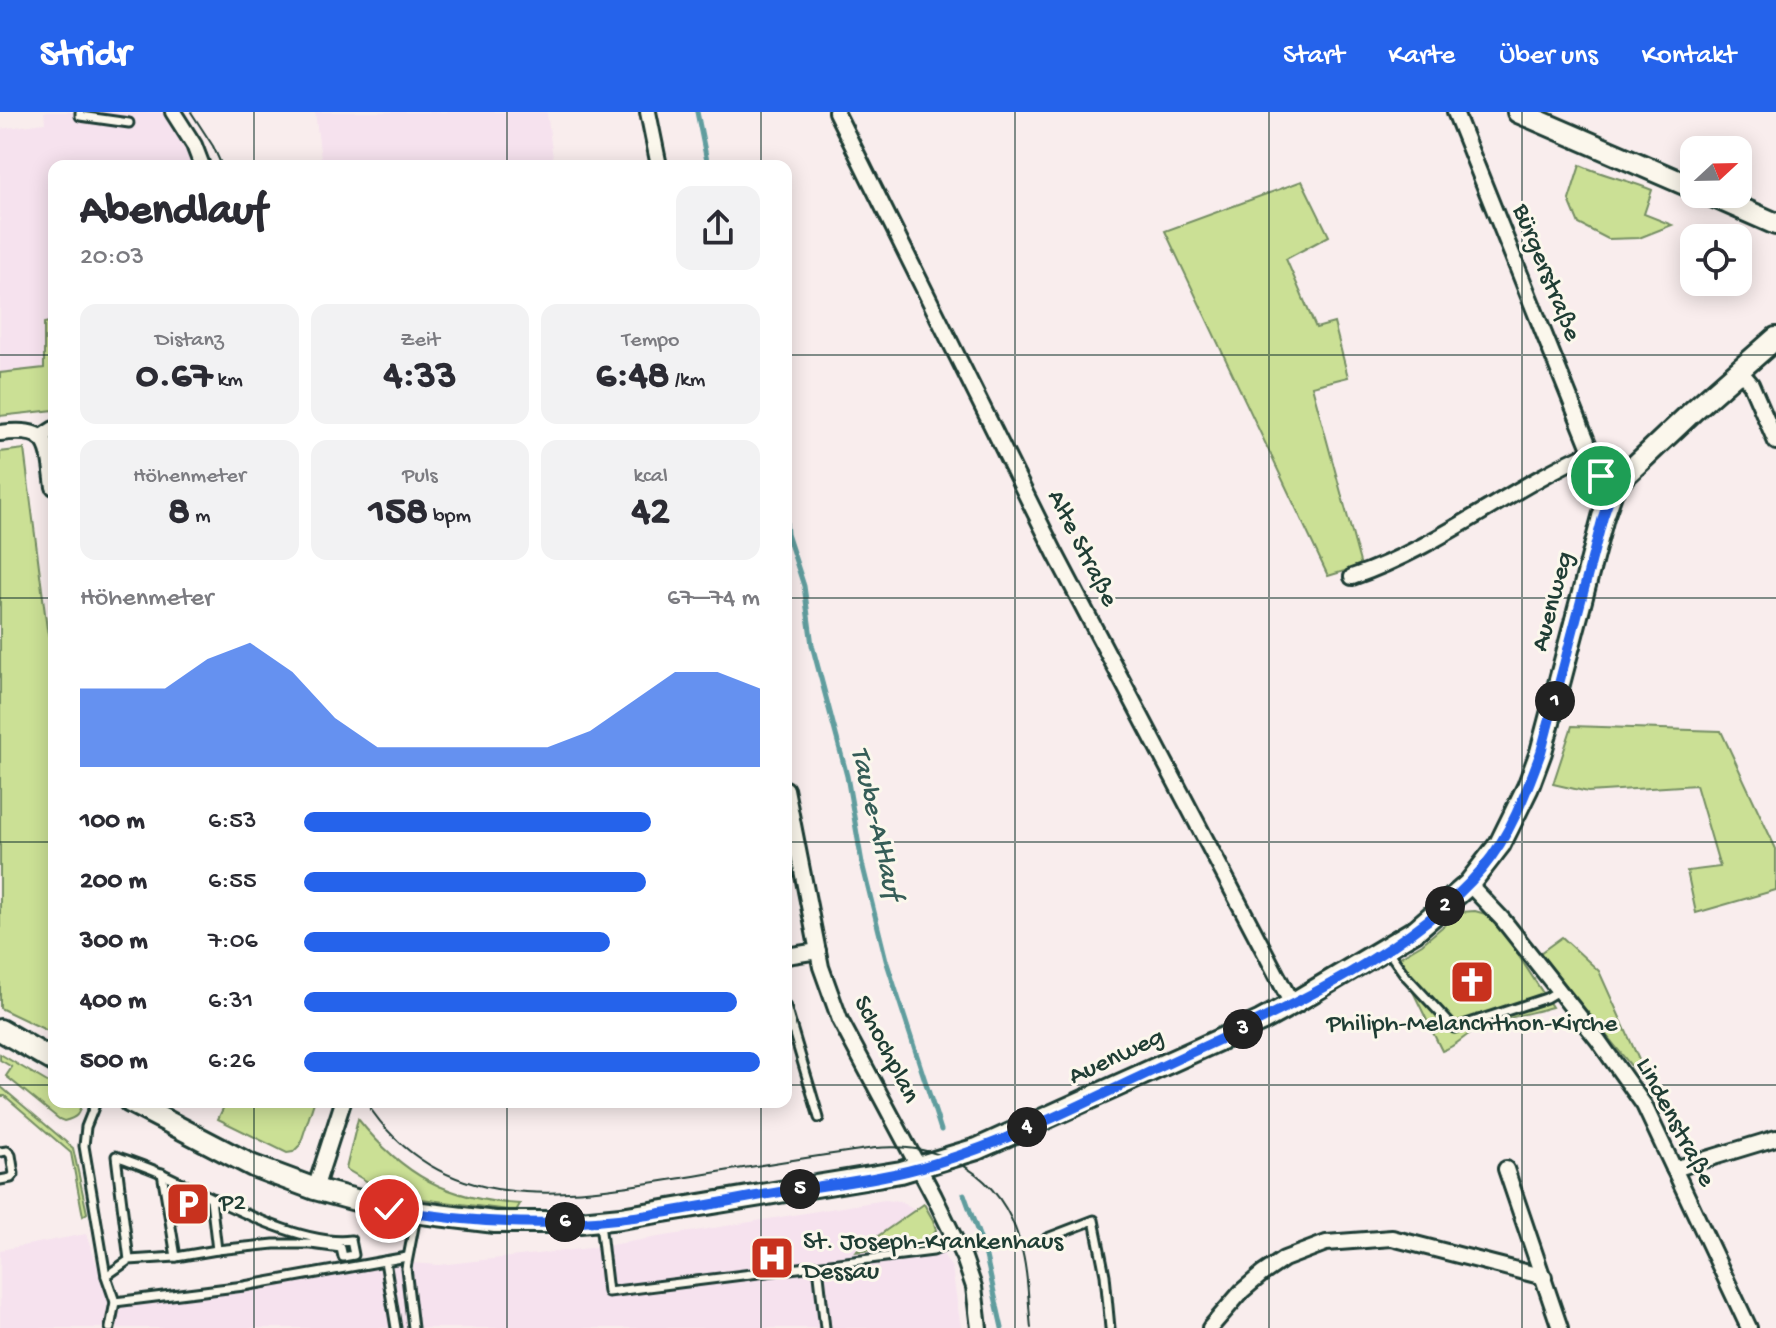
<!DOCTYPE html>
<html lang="de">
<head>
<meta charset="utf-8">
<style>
	body { margin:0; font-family:"Gochi Hand",sans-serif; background:#f2f2f3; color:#2b2b33; height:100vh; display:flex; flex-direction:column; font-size:30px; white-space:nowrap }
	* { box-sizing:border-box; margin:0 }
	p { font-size:26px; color:#7c7c81 }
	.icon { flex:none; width:44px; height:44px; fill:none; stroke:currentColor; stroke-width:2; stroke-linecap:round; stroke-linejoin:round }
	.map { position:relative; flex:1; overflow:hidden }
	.side { position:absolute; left:48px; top:48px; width:744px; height:948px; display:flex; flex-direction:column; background:#fff; border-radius:16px; box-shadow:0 4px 20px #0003 }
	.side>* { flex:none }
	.needle { width:52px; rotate:68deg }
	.buttons { position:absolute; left:1680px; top:24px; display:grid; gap:16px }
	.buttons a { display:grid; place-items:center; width:72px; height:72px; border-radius:16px; background:#fff; box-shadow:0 4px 20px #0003; font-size:40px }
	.pin { position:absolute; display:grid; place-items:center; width:68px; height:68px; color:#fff; margin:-34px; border:4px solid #fff; border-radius:50%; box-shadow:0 2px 8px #0007 }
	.km { position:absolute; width:40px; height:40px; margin:-20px; border-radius:50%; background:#222; color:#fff; font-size:22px; line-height:40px; text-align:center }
	.round { display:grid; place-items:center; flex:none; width:84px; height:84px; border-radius:16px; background:#f2f2f3 }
	.overview { display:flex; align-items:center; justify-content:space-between; height:136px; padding:0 32px }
	h1 { font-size:44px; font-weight:700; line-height:60px }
	.metrics { display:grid; grid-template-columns:repeat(3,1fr); gap:12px; height:136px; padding:8px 32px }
	.metrics div { display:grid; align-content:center; border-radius:16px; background:#f2f2f3; text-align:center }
	.metrics b { font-size:40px; font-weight:700 }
	.metrics small { font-size:22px; font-weight:400 }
	.metrics p { font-size:22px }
	.chart { height:224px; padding:16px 32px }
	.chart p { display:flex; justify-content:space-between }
	.chart svg { width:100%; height:144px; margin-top:8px; fill:#2563eb; opacity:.7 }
	ul { padding:0 32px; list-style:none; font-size:26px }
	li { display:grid; grid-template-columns:128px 96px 1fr; align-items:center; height:60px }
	li i { height:20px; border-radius:10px; background:#2563eb }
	header { display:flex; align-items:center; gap:48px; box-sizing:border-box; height:112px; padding:0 40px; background:#2563eb; color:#fff }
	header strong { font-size:38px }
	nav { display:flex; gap:44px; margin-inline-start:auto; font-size:28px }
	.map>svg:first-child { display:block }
	.built { fill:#f6e2ee }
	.green { fill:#cbe095; stroke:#758e64; stroke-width:2 }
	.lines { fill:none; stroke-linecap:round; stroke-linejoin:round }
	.stream { stroke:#609d9e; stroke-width:5 }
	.lane-casing { stroke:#1f3d34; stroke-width:13 }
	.street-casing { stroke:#1f3d34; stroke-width:20 }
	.secondary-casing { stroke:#1f3d34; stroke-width:26 }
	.lane { stroke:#fbf7ec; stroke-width:7 }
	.street { stroke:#fbf7ec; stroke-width:14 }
	.secondary { stroke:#fbf7ec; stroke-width:20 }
	.tram { stroke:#1f3d34; stroke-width:2 }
	.route-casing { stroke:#fff; stroke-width:16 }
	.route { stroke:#2563eb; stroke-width:10 }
	.grid { fill:none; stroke:#1f3d34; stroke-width:2; stroke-opacity:0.55 }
	.labels { text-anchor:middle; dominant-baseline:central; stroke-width:6; stroke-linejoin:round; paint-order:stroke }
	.street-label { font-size:26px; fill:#1f3d34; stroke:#fbf7ec }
	.poi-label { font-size:26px; fill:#1f3d34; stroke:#fbf7ec; text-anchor:start }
	.water-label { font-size:28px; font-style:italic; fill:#355d57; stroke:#fbf7ec }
</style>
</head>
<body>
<header>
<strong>Stridr</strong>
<nav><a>Start</a><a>Karte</a><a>Über uns</a><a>Kontakt</a></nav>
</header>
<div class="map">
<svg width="1776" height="1216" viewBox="0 0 1776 1216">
	<rect width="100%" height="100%" fill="#f9eded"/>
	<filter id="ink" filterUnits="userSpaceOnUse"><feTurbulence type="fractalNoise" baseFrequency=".0125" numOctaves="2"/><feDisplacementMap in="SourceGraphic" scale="16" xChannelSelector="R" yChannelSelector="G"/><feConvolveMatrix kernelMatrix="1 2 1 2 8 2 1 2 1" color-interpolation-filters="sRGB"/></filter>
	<g filter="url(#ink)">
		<!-- built -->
		<g class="built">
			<polygon points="44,0 173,0 202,54 54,54 54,209 44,211 44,256 0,261 0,17 45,11"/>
			<polygon points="315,0 547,0 554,54 322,54"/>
			<polygon points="885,1088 901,1090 916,1099 952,1156 961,1216 0,1216 0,1138 86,1122 110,1190 385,1149 439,1153 598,1135"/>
		</g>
		<!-- green -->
		<g class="green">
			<path d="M1580 53C1604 64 1629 68 1652 78L1644 102 1672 113 1639 126 1608 127 1579 112 1569 88Z"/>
			<polygon points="1302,69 1329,124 1286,147 1316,216 1334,211 1348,265 1312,274 1361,454 1328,464 1165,119"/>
			<polygon points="54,209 54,298 0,304 0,261 44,256 44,211"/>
			<polygon points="24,337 47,517 54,545 54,922 0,896 0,340"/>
			<polygon points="1572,614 1721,619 1776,737 1776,778 1696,801 1687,759 1720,755 1696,673 1588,680 1553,672"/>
			<path d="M1475 799 1489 803 1500 815 1552 895C1527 902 1499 907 1475 918 1463 925 1455 935 1442 939L1397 847 1422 832 1460 800Z"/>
			<polygon points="1562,825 1599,859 1648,968 1644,970 1540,841"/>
			<path d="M0 942 54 974V990H81C80 1003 76 1006 64 1009L59 1007 6 964 12 955 0 948Z"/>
			<polygon points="0,974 73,1036 87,1101 83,1104 71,1041 5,984 0,984"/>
			<polygon points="226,990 314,990 300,1033 293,1040 287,1041 218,1007"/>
			<path d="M358 1007C403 1063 448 1088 520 1092L516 1099 390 1083 346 1057Z"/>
			<polygon points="924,1092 933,1108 936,1118 931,1126 921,1132 855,1140"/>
		</g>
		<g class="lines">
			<!-- stream -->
			<g class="stream">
				<polyline points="697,0 708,54"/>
				<polyline points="786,408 787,422 804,474 812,533 847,664 862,751 886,848 941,1018"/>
				<polyline points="964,1082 985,1140 1002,1216"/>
			</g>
			<!-- lane casing -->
			<g class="lane-casing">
				<g id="lane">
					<polyline points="80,0 80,4 129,11"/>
					<polyline points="1388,839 1405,863 1454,916 1546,886 1558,879"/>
					<polyline points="786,895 819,1006"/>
					<polyline points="96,990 86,1015 84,1034 106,1164 115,1190 110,1216"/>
					<polyline points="0,1040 7,1039 11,1043 14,1062 11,1066 0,1068"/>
					<polyline points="162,1061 176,1145"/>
					<polyline points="211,1087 217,1138"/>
					<polyline points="600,1111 608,1180 933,1139 956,1129"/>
					<polyline points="1047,1126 1094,1108 1105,1163 1110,1216"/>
					<polyline points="385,1149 396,1216"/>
					<polyline points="818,1154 825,1216"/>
					<path d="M106 1164 129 1148 176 1145 217 1138 274 1132H311L341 1136 343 1145 354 1143 351 1128C299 1135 210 1084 163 1062 148 1055 132 1050 116 1044L129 1148"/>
					<polyline points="115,1190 244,1174 407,1145"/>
					<polyline points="413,1216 406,1156 416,1104"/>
				</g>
			</g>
			<!-- street casing -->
			<g class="street-casing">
				<g id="street">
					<polyline points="173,0 194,33 202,54"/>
					<polyline points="648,0 659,54"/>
					<polyline points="836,0 1055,441 1292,892"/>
					<polyline points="1455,0 1601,364 1612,379"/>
					<polyline points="1739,258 1751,272 1776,330"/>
					<path d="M0 321C51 315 48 331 54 375"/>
					<polyline points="40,326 54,317"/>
					<path d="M1352 465C1437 436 1509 377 1591 340"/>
					<polyline points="786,677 821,855 840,908 934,1084 964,1146 974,1175 979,1216"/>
					<polyline points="1469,772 1503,808 1598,928 1644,993 1749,1216"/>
					<polyline points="786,844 818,839"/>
					<polyline points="1506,1057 1560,1216"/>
					<polyline points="1674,1057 1776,1026"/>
					<polyline points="315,1077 343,990"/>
					<polyline points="1210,1216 1242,1179 1262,1162 1284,1147 1326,1131 1392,1126 1544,1165"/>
				</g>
			</g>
			<!-- secondary casing -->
			<g class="secondary-casing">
				<g id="secondary">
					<polyline points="1518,0 1694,76"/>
					<polyline points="1708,82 1776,112"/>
					<polyline points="0,918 54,949"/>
					<polyline points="130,990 253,1054 315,1077 389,1097 495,1110 580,1110 621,1106 901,1060 977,1037 1261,909 1292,892 1416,818 1469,772 1500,732 1528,675 1541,640 1603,405 1612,379 1620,368 1693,299 1776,226"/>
				</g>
			</g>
			<!-- lane -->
			<use href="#lane" class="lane"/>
			<!-- street -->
			<use href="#street" class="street"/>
			<!-- secondary -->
			<use href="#secondary" class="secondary"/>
			<!-- tram -->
			<g class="tram">
				<polyline points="191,0 213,34 222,54"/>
				<path d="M366 990C442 1108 569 1084 688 1065 750 1055 813 1044 875 1036 944 1030 1001 1062 1020 1131 1028 1157 1028 1188 1031 1216"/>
			</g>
		</g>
	</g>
	<g class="lines" filter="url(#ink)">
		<!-- route casing -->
		<g class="route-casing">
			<path id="route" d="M389 1097C451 1108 515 1113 579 1110 646 1107 714 1091 780 1080 832 1072 886 1067 936 1051 1026 1024 1115 975 1201 936 1293 894 1416 835 1482 757 1510 724 1526 681 1541 640L1603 405 1612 379 1601 364"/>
		</g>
		<!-- route -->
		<use href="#route" class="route"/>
	</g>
	<!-- grid -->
	<path class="grid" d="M254 0V54M507 0V54M761 0V54M1015 0V1216M1269 0V1216M1522 0V1216M0 243H54M786 243H1776M0 486H54M786 486H1776M0 730H54M786 730H1776M0 973H54M786 973H1776M254 990V1216M507 990V1216M761 990V1216"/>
	<!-- icons -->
	<defs>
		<g id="church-square" transform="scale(2.3)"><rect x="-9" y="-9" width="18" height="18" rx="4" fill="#c8321e" stroke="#fbf7ec"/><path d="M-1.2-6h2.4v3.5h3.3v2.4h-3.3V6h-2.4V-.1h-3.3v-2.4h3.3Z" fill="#fff"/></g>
		<g id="parking-square" transform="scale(2.3)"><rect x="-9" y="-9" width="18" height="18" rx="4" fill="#c8321e" stroke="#fbf7ec"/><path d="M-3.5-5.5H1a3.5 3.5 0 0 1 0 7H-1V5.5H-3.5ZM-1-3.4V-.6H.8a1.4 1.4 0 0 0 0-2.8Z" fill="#fff"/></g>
		<g id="hospital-square" transform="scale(2.3)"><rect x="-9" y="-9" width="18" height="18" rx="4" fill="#c8321e" stroke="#fbf7ec"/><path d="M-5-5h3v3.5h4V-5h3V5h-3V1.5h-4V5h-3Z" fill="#fff"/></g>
	</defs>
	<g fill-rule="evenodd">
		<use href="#church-square" x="1472" y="870"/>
		<use href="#parking-square" x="188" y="1092"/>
		<use href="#hospital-square" x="772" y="1146"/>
	</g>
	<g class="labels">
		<!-- street labels -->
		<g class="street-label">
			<text transform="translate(1545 161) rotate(68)">Bürgerstraße</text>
			<text transform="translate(1081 437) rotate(63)">Alte Straße</text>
			<text transform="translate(1554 490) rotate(-75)">Auenweg</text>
			<text transform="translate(885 938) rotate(63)">Schochplan</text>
			<text transform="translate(1117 946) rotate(-25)">Auenweg</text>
			<text transform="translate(1674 1011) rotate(62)">Lindenstraße</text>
		</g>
		<!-- poi labels -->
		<g class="poi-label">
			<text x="1472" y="913" text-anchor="middle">Philiph-Melanchthon-Kirche</text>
			<text x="219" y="1092">P2</text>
			<text x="803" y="1131">St. Joseph-Krankenhaus<tspan x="803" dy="30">Dessau</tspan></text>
		</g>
		<!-- water labels -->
		<g class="water-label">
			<text transform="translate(875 711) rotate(77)">Taube-Altlauf</text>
		</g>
	</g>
</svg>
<div class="buttons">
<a><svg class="needle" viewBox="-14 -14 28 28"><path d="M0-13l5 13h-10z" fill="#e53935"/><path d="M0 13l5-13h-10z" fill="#7c7c81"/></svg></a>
<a><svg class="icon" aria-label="locate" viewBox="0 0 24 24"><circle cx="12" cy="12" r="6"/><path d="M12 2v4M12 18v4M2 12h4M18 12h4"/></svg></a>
</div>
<div class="pin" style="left:1601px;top:364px;background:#1e9e55"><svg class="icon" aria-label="arrive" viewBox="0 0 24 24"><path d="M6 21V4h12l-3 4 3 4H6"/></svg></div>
<div class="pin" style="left:389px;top:1097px;background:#d93025"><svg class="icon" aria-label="check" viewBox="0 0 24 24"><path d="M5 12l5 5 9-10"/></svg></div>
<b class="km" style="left:1555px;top:589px">1</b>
<b class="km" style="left:1445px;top:794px">2</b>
<b class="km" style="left:1243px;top:917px">3</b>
<b class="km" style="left:1027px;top:1015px">4</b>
<b class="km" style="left:800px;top:1077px">5</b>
<b class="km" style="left:565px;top:1110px">6</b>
<section class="side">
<div class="overview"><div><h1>Abendlauf</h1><p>20:03</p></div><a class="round"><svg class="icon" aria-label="share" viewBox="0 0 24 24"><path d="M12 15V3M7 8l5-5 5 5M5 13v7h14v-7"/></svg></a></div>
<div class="metrics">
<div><p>Distanz</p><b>0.67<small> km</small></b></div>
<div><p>Zeit</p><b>4:33</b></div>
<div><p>Tempo</p><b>6:48<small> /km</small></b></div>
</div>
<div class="metrics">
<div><p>Höhenmeter</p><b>8<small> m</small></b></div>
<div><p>Puls</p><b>158<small> bpm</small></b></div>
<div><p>kcal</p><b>42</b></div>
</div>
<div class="chart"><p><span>Höhenmeter</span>67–74 m</p>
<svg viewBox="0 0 160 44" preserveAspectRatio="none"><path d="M0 44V20L10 20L20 20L30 11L40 6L50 15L60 29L70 38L80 38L90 38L100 38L110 38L120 33L130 24L140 15L150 15L160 20V44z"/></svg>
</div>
<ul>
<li><b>100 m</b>6:53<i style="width:76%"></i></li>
<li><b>200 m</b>6:55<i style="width:75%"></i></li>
<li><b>300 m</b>7:06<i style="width:67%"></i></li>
<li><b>400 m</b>6:31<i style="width:95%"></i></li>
<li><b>500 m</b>6:26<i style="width:100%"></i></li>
</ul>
</section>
</div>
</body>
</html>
